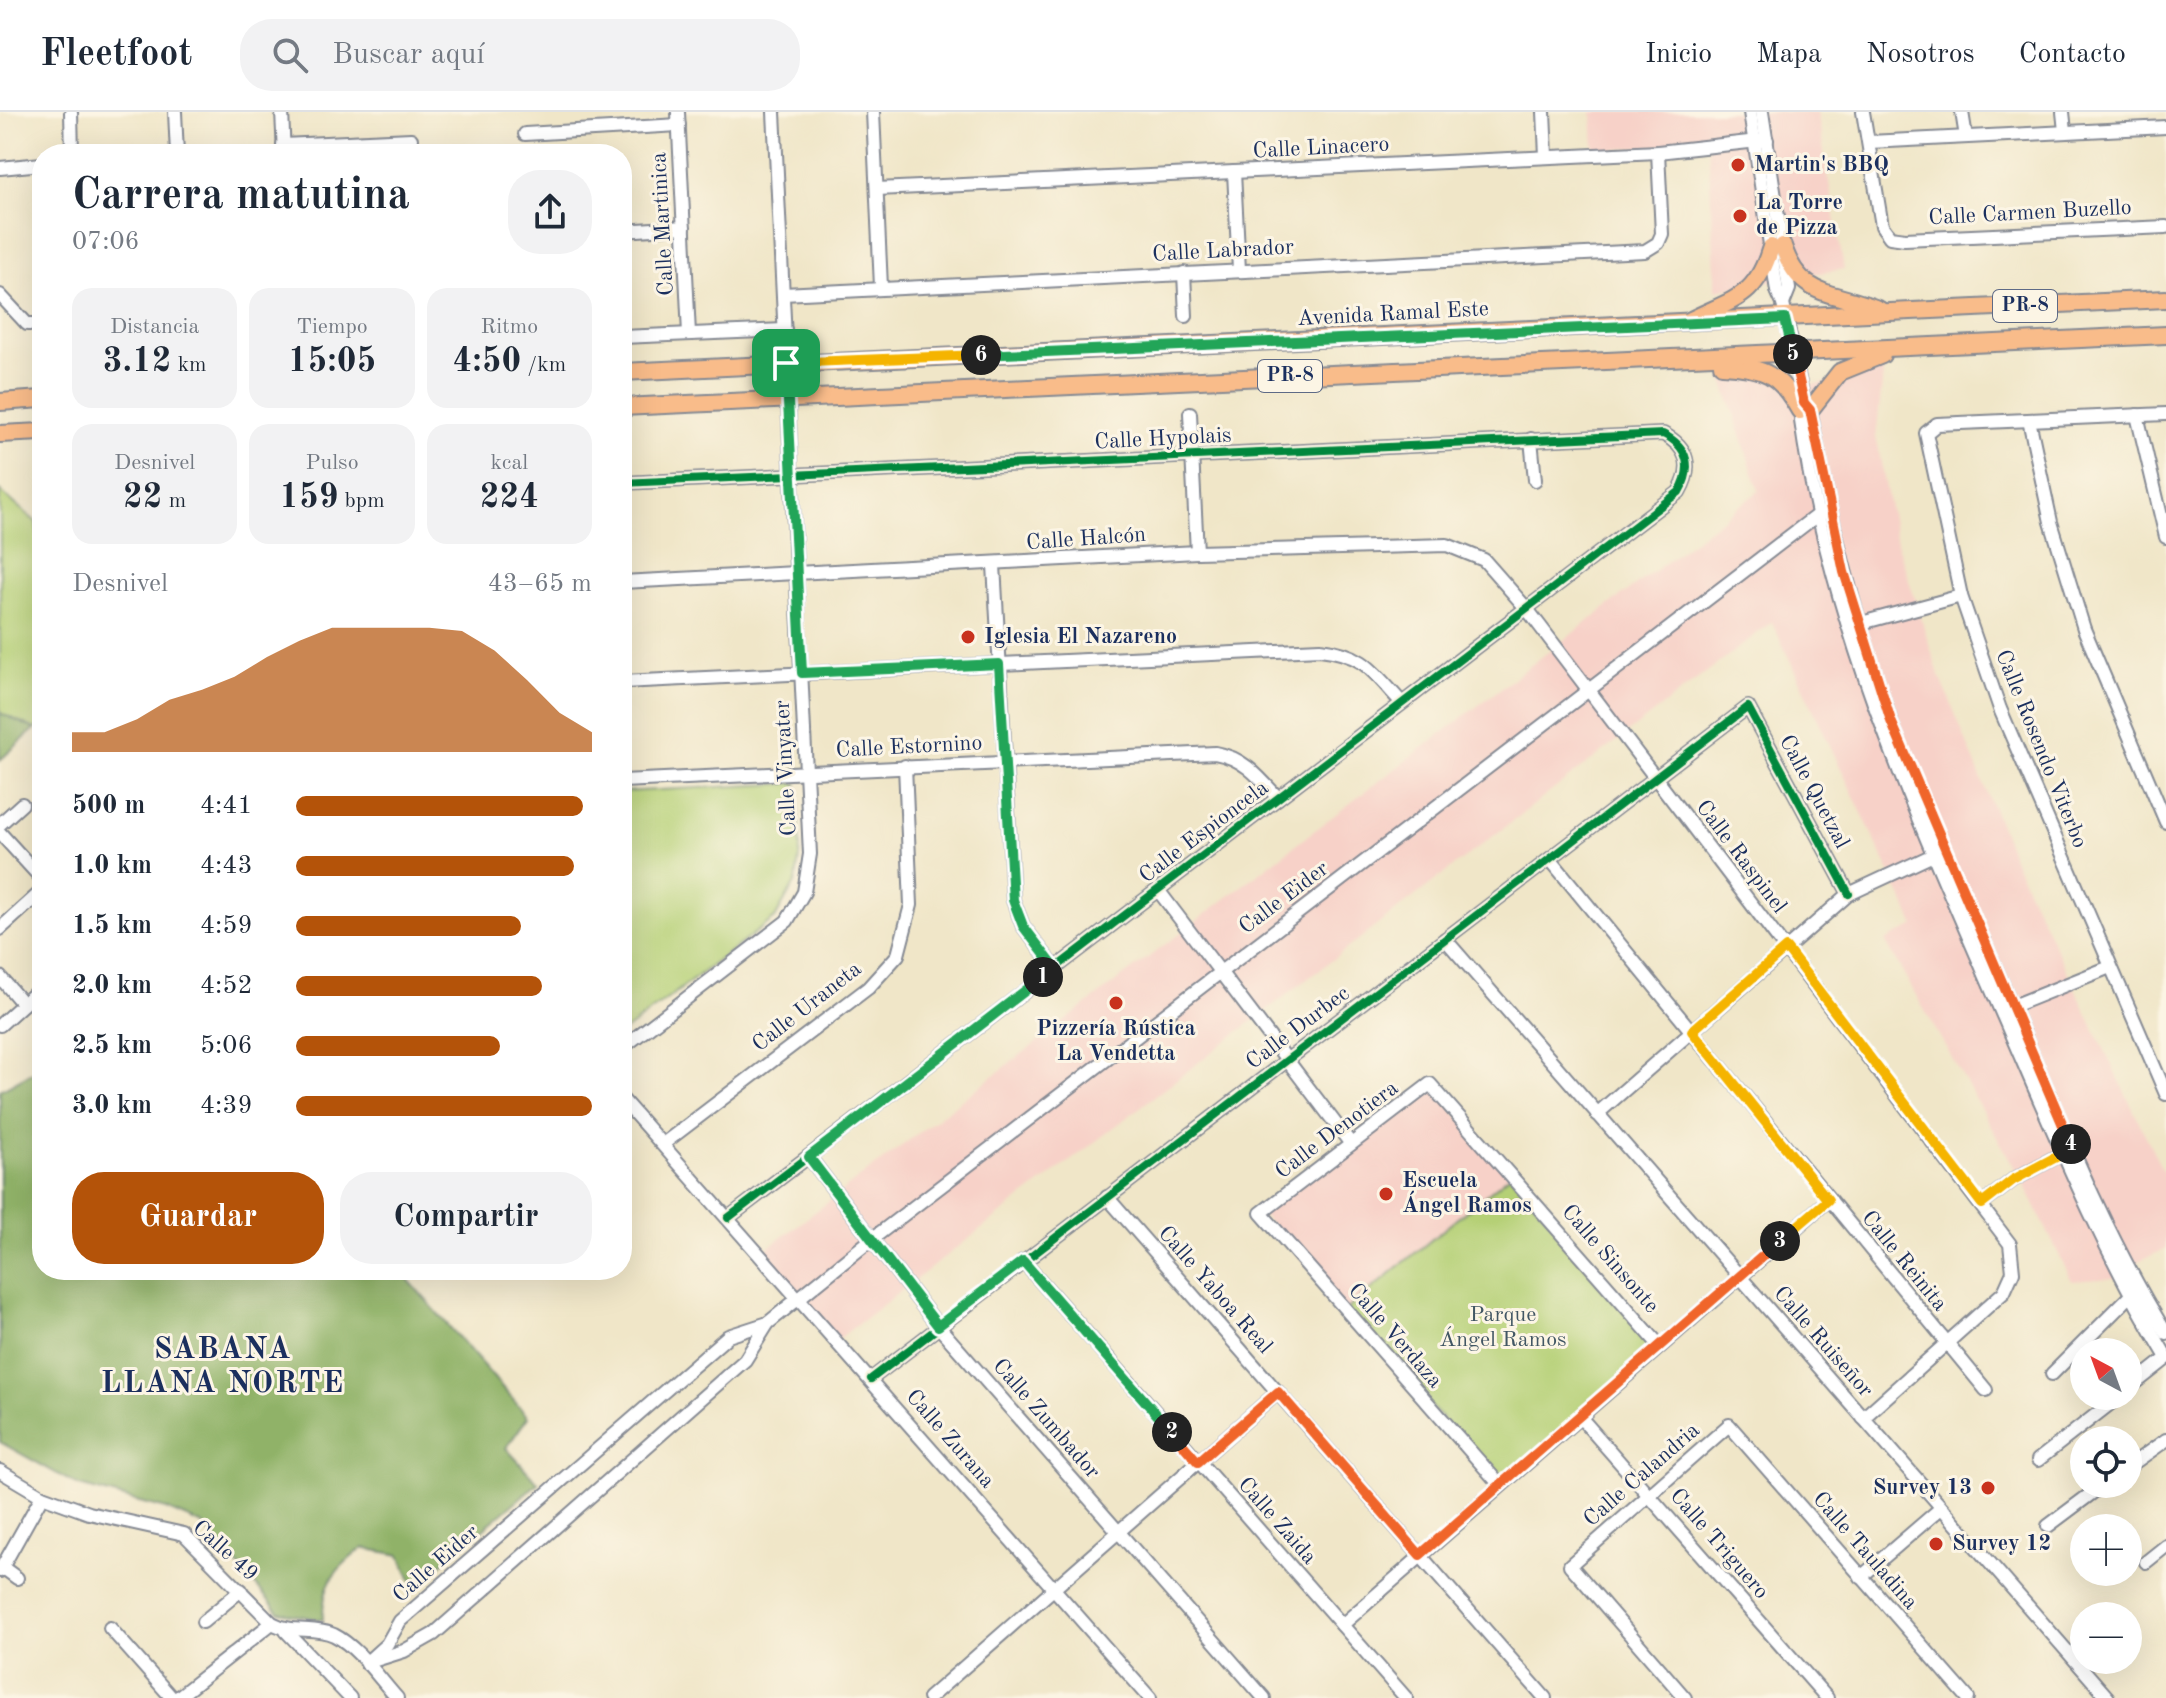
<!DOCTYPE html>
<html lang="es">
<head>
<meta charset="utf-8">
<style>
	body { margin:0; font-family:"Old Standard TT",serif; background:#f2f2f3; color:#1f2937; height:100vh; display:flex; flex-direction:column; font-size:30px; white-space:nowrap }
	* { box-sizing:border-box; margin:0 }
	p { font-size:26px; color:#747a83 }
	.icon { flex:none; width:44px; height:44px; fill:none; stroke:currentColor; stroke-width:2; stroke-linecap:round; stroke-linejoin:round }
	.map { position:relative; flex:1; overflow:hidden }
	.panel { position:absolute; left:32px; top:32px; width:600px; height:1136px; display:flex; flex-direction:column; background:#fff; border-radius:32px; box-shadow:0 8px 32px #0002 }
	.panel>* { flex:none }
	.needle { width:52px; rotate:319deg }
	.fabs { position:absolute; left:2070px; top:1226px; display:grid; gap:16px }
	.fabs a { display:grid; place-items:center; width:72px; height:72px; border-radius:50%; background:#fff; box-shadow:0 8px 32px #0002; font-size:40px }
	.pin { position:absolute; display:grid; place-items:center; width:68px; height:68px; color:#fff; margin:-34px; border-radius:16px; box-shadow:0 4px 12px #0006 }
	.km { position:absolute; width:40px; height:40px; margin:-20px; border-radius:50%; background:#222; color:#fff; font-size:22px; line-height:40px; text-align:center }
	.round { display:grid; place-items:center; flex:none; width:84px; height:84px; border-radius:32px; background:#f2f2f3 }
	.overview { display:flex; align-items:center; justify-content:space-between; height:136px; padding:0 40px }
	h1 { font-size:44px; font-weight:700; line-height:60px }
	.stats { display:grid; grid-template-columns:repeat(3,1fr); gap:12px; height:136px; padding:8px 40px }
	.stats div { display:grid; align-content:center; border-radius:20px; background:#f2f2f3; text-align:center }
	.stats b { font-size:34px; font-weight:700 }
	.stats small { font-size:22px; font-weight:400 }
	.stats p { font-size:22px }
	.chart { height:224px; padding:16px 40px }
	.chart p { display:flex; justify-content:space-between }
	.chart svg { width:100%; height:144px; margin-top:8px; fill:#b45309; opacity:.7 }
	.action { display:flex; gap:16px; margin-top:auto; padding:16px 40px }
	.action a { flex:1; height:92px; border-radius:32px; background:#b45309; color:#fff; font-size:32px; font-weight:700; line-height:92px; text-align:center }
	.action a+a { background:#f2f2f3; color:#1f2937 }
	ul { padding:0 40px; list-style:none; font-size:26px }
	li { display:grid; grid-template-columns:128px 96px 1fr; align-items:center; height:60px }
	li i { height:20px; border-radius:10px; background:#b45309 }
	header { display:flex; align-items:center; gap:48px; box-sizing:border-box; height:112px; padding:0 40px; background:#fff; border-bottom:2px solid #e0e1e3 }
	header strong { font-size:38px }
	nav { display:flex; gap:44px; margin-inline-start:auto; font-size:28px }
	.search { width:560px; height:72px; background:#f2f2f3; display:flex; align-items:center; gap:20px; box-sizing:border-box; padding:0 28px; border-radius:32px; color:#747a83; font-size:30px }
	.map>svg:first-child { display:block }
	.built { fill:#f7d1c8 }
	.green { fill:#b5d076; stroke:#68806a; stroke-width:2 }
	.forest { fill:#90b267; stroke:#567062; stroke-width:2 }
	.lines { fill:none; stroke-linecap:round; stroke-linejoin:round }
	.minor-casing { stroke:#868a93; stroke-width:16 }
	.major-casing { stroke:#868a93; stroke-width:20 }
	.minor { stroke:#fff; stroke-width:12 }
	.major { stroke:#f9bc8a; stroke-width:16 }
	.cycleway-casing { stroke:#fcf5e5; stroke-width:13 }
	.cycleway { stroke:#00873e; stroke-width:8 }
	.split-1-casing { stroke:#fff; stroke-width:16 }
	.split-2-casing { stroke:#fff; stroke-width:16 }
	.split-3-casing { stroke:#fff; stroke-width:16 }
	.split-4-casing { stroke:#fff; stroke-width:16 }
	.split-5-casing { stroke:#fff; stroke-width:16 }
	.split-6-casing { stroke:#fff; stroke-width:16 }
	.split-7-casing { stroke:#fff; stroke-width:16 }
	.split-1 { stroke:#22a559; stroke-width:10 }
	.split-2 { stroke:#22a559; stroke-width:10 }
	.split-3 { stroke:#f0652b; stroke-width:10 }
	.split-4 { stroke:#f5b400; stroke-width:10 }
	.split-5 { stroke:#f0652b; stroke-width:10 }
	.split-6 { stroke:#22a559; stroke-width:10 }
	.split-7 { stroke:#f5b400; stroke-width:10 }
	.poi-dot { fill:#c8321e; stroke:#fcf5e5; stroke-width:3 }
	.labels { text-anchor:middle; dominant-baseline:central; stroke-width:6; stroke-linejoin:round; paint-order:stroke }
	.shield { fill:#fcf5e5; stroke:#5e6a86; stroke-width:2 }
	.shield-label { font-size:20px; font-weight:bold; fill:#1b2f5e }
	.street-label { font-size:22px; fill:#1b2f5e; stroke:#fcf5e5 }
	.poi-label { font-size:22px; font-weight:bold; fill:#1b2f5e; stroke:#fcf5e5; text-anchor:start }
	.park-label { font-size:22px; fill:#425764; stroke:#fcf5e5 }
	.district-label { font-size:30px; font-weight:bold; letter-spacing:2px; fill:#1b2f5e; stroke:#fcf5e5 }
</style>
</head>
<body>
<header>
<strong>Fleetfoot</strong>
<div class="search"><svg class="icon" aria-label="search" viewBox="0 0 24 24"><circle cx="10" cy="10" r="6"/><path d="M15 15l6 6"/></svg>Buscar aquí</div>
<nav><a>Inicio</a><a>Mapa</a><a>Nosotros</a><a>Contacto</a></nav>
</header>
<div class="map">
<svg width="2166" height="1586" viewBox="0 0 2166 1586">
	<rect width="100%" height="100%" fill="#fcf5e5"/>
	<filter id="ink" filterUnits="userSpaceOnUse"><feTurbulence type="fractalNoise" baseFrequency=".0125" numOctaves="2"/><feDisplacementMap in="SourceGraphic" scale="16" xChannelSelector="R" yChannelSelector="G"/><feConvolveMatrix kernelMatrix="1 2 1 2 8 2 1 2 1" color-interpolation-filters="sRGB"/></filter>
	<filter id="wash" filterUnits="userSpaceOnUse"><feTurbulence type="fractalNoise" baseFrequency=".006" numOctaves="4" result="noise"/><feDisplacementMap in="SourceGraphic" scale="32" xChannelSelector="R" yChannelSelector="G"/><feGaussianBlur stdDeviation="1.8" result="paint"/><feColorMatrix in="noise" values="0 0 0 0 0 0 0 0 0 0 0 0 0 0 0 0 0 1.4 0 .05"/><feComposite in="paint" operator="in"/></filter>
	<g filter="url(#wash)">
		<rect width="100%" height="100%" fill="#f0e6c8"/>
		<!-- built -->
		<g class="built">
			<polygon points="1592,0 1817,0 1844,157 1716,178 1708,30 1594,39"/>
			<polygon points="1885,244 1876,325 1896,427 1936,554 2016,753 2166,1066 2166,1137 2138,1149 2114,1166 2072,1169 2024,1072 1885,829 1915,814 1772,510 837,1228 760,1142 1759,379 1722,265 1751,256 1808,273 1828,270"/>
			<polygon points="1430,972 1510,1063 1346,1198 1261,1101"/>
		</g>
		<!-- green -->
		<g class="green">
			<polygon points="0,379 36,410 42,451 42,614 35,617 0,601"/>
			<polygon points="797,671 800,737 796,769 775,806 622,921 622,680"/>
			<polygon points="1510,1063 1660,1234 1500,1373 1346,1198"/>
		</g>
		<!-- forest -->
		<g class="forest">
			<polygon points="0,601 35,617 0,648"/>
			<path d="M42 955V1158H400L528 1305 506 1336 538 1371 414 1475 400 1443 363 1436C335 1457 322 1472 323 1508L279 1500 203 1413 166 1397 79 1374 0 1330V978Z"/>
		</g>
	</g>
	<g filter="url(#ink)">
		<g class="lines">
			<!-- minor casing -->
			<g class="minor-casing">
				<g id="minor">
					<polyline points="71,0 72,42"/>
					<polyline points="175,0 177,42"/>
					<polyline points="282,0 284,42"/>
					<polyline points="678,0 689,222"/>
					<polyline points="873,0 881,175"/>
					<polyline points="1544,0 1546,44"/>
					<path d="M1750 0 1777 179 1783 192 1804 291 1810 298C1831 416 1861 530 1903 643 1932 722 1971 798 2004 876 2054 993 2099 1113 2166 1221"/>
					<polyline points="1762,0 1789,177 1783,192"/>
					<polyline points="1863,0 1882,114 1890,125 1905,127 2166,115"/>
					<polyline points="1962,0 1966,25"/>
					<polyline points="2063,0 2065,19"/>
					<polyline points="525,22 679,13"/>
					<polyline points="1869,30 2166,15"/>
					<polyline points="283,33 411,27"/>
					<polyline points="0,56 42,52"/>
					<polyline points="1234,60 1239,158"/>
					<polyline points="877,77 1658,40 1767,28"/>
					<polyline points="622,119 684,115"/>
					<polyline points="1184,161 1186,204"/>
					<polyline points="783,182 1645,139 1658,131 1662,122 1658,40"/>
					<polyline points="0,183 27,212 42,212"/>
					<polyline points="622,225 785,218"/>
					<path d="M1803 293 1801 309C1830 514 1915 702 1997 890 2050 1011 2098 1131 2166 1244"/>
					<polyline points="1190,301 1197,440"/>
					<polyline points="2166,302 1937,312 1926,321 1961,484 2000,597 2166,982"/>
					<polyline points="2137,303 2166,425"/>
					<polyline points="2029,308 2051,410 2084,517 2166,710"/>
					<polyline points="1531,327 1535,368"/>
					<path d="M622 371 1663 322C1689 335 1693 356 1679 380L728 1106"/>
					<polyline points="994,453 1013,788 1023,814 1055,856"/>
					<polyline points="622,470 1197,440 1447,433 1484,448 1527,497 2010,1132 2013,1160 2004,1180 1863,1306"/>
					<polyline points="1854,513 1961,484"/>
					<path d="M622 570 1320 537C1365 542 1373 560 1402 591"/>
					<path d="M622 669 1215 641C1244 646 1259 665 1278 686"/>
					<polyline points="0,712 22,692"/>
					<polyline points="0,721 42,767"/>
					<polyline points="1550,747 1986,1278"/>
					<polyline points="1158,778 1351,1032"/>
					<polyline points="0,817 42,779"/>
					<polyline points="1445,827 2108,1586"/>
					<polyline points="0,865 23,892"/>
					<polyline points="2008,896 2110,855"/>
					<polyline points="0,913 42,875"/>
					<polyline points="622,936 787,809 804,780 810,742 774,0"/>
					<polyline points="622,987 1150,1586"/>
					<polyline points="1597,1002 1849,782 1933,743"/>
					<polyline points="663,1032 868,876 898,843 911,793 905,654"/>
					<polyline points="809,1045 938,1214 1264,1586"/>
					<polyline points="1107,1085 1545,1586"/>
					<polyline points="1982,1092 2013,1068 2067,1039"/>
					<polyline points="1023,1149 1406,1586"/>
					<polyline points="2052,1262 2130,1184"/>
					<polyline points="871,1267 1748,595 1849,782"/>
					<polyline points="2128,1277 2166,1247"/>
					<polyline points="1580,1305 1827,1586"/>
					<polyline points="2038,1348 2120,1284"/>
					<polyline points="2128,1355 2166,1328"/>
					<path d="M0 1359 42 1384 89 1401 184 1422 272 1511C292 1522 314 1514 334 1523 358 1535 379 1566 397 1586"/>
					<polyline points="1500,1373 1261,1101 1430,972 1660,1234"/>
					<polyline points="2048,1414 2104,1372"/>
					<polyline points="2146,1450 2166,1434"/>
					<polyline points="2,1455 17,1466"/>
					<polyline points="0,1459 42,1384"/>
					<polyline points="1861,1465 1941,1396"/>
					<polyline points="203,1510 241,1478"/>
					<polyline points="1342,1513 1828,1088"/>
					<polyline points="110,1516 172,1586"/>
					<polyline points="286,1519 350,1586"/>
					<polyline points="369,1550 404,1539 434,1522 745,1248 768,1211"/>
					<polyline points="366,1551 387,1532 400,1509 728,1224 768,1211 872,1127 1816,404 1829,399"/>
					<polyline points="177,1586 272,1511"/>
					<polyline points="929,1586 1278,1280"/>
					<polyline points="1685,1586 1570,1453 1729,1313 1968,1586"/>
				</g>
			</g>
			<!-- major casing -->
			<g class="major-casing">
				<g id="major">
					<path d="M1783 134C1800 188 1836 179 1880 198"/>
					<path d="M1691 208C1735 186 1756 186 1771 135"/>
					<path d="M1722 253C1764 255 1780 262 1800 299"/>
					<polyline points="622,260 2166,187"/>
					<polyline points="0,290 42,287"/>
					<polyline points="622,295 2166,223"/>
					<polyline points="1810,298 1840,260 1882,243"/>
					<polyline points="0,322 42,320"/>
				</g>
			</g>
			<!-- minor -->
			<use href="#minor" class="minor"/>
			<!-- major -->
			<use href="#major" class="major"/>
			<!-- cycleway casing -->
			<g class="cycleway-casing">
				<g id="cycleway">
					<path d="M622 371 1663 322C1689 335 1693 356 1679 380L728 1106"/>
					<polyline points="871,1267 1748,595 1849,782"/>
				</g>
			</g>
			<!-- cycleway -->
			<use href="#cycleway" class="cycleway"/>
		</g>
	</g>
	<g class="lines" filter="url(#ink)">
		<!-- split-1 casing -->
		<g class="split-1-casing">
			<polyline id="split-1" points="786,251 802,561 999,552 1013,788 1023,814 1055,856 1043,865"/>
		</g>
		<!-- split-2 casing -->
		<g class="split-2-casing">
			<polyline id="split-2" points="1043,865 809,1045 938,1214 1023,1149 1172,1320"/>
		</g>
		<!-- split-3 casing -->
		<g class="split-3-casing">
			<polyline id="split-3" points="1172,1320 1198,1350 1278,1280 1420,1443 1780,1129"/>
		</g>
		<!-- split-4 casing -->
		<g class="split-4-casing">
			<polyline id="split-4" points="1780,1129 1828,1088 1692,919 1786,836 1982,1092 2013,1068 2073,1036 2071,1032"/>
		</g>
		<!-- split-5 casing -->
		<g class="split-5-casing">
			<polyline id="split-5" points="1793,242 1804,291 1810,298 1844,460 1891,609 2071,1032"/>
		</g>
		<!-- split-6 casing -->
		<g class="split-6-casing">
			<polyline id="split-6" points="981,243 1785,207 1793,242"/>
		</g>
		<!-- split-7 casing -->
		<g class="split-7-casing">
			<polyline id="split-7" points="786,251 981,243"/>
		</g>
		<!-- split-1 -->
		<use href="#split-1" class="split-1"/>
		<!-- split-2 -->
		<use href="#split-2" class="split-2"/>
		<!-- split-3 -->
		<use href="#split-3" class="split-3"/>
		<!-- split-4 -->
		<use href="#split-4" class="split-4"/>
		<!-- split-5 -->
		<use href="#split-5" class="split-5"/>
		<!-- split-6 -->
		<use href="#split-6" class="split-6"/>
		<!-- split-7 -->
		<use href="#split-7" class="split-7"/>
	</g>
	<!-- markers -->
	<g class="poi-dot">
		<circle cx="1738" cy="53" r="8"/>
		<circle cx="1740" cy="104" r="8"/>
		<circle cx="968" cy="525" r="8"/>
		<circle cx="1116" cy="891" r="8"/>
		<circle cx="1386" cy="1082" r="8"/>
		<circle cx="1988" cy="1376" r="8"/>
		<circle cx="1936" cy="1432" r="8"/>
	</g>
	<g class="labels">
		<!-- shield labels -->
		<g class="shield">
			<rect x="1993" y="178" width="64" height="32" rx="6"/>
			<rect x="1258" y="248" width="64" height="32" rx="6"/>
		</g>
		<g class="shield-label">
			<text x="2025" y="194">PR-8</text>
			<text x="1290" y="264">PR-8</text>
		</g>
		<!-- street labels -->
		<g class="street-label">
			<text transform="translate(1321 36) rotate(-3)">Calle Linacero</text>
			<text transform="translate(2030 101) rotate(-3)">Calle Carmen Buzello</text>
			<text transform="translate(663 112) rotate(-93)">Calle Martinica</text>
			<text transform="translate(1223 139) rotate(-3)">Calle Labrador</text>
			<text transform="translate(1393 202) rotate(-3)">Avenida Ramal Este</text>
			<text transform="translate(1163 327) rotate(-3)">Calle Hypolais</text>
			<text transform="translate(1086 427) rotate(-4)">Calle Halcón</text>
			<text transform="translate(909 635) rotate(-3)">Calle Estornino</text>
			<text transform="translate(2041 637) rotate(68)">Calle Rosendo Viterbo</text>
			<text transform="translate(786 656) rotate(-93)">Calle Vinyater</text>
			<text transform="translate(1814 680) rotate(62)">Calle Quetzal</text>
			<text transform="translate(1204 720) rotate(-37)">Calle Espioncela</text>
			<text transform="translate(1741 745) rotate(53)">Calle Raspinel</text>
			<text transform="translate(1284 786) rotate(-37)">Calle Eider</text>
			<text transform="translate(807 895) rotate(-38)">Calle Uraneta</text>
			<text transform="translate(1298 916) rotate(-37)">Calle Durbec</text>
			<text transform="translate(1337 1018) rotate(-37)">Calle Denotiera</text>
			<text transform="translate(1610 1147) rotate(49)">Calle Sinsonte</text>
			<text transform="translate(1904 1149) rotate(51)">Calle Reinita</text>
			<text transform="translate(1215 1178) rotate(49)">Calle Yaboa Real</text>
			<text transform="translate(1395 1224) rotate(49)">Calle Verdaza</text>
			<text transform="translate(1823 1230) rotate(49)">Calle Ruiseñor</text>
			<text transform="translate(1046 1307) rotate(49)">Calle Zumbador</text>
			<text transform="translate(950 1327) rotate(49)">Calle Zurana</text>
			<text transform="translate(1642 1363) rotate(-41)">Calle Calandria</text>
			<text transform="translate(1277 1409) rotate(49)">Calle Zaida</text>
			<text transform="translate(1719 1432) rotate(49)">Calle Triguero</text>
			<text transform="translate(225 1439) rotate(42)">Calle 49</text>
			<text transform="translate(1865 1439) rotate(49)">Calle Tauladina</text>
			<text transform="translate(436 1452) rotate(-41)">Calle Eider</text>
		</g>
		<!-- poi labels -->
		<g class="poi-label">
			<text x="1754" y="53">Martin's BBQ</text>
			<text x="1756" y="91">La Torre<tspan x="1756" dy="25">de Pizza</tspan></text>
			<text x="984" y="525">Iglesia El Nazareno</text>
			<text x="1116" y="917" text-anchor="middle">Pizzería Rústica<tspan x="1116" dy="25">La Vendetta</tspan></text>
			<text x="1402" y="1069">Escuela<tspan x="1402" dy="25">Ángel Ramos</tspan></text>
			<text x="1972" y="1376" text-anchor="end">Survey 13</text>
			<text x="1952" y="1432">Survey 12</text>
		</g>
		<!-- park labels -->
		<g class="park-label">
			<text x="1503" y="1203">Parque<tspan x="1503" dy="25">Ángel Ramos</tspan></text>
		</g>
		<!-- district labels -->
		<g class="district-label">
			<text x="223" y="1238">SABANA<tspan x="223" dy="34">LLANA NORTE</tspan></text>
		</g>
	</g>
</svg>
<div class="fabs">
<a><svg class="needle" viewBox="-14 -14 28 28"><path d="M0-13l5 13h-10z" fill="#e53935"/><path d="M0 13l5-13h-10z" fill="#747a83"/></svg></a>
<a><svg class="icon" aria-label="locate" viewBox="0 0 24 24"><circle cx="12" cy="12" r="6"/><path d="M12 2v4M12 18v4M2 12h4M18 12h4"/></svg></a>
<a>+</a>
<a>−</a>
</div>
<div class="pin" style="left:786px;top:251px;background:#1e9e55"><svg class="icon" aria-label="arrive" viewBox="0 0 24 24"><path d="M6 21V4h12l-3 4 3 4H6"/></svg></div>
<b class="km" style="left:1043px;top:865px">1</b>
<b class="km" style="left:1172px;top:1320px">2</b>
<b class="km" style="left:1780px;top:1129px">3</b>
<b class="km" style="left:2071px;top:1032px">4</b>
<b class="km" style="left:1793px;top:242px">5</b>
<b class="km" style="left:981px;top:243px">6</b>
<section class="panel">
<div class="overview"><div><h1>Carrera matutina</h1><p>07:06</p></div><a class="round"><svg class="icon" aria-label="share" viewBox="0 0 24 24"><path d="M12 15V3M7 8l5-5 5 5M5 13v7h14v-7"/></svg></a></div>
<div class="stats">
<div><p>Distancia</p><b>3.12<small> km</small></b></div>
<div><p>Tiempo</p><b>15:05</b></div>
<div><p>Ritmo</p><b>4:50<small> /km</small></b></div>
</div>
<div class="stats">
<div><p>Desnivel</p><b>22<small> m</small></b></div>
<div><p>Pulso</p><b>159<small> bpm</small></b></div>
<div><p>kcal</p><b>224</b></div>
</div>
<div class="chart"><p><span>Desnivel</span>43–65 m</p>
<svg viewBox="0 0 160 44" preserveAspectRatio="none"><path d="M0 44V38L10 38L20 34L30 28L40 25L50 21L60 15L70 10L80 6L90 6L100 6L110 6L120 7L130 13L140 22L150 32L160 38V44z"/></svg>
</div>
<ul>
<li><b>500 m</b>4:41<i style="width:97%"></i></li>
<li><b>1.0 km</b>4:43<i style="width:94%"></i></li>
<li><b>1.5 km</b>4:59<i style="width:76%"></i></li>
<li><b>2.0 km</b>4:52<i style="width:83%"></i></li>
<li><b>2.5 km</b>5:06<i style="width:69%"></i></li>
<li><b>3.0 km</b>4:39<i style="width:100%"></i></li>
</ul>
<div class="action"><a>Guardar</a><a>Compartir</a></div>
</section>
</div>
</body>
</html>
